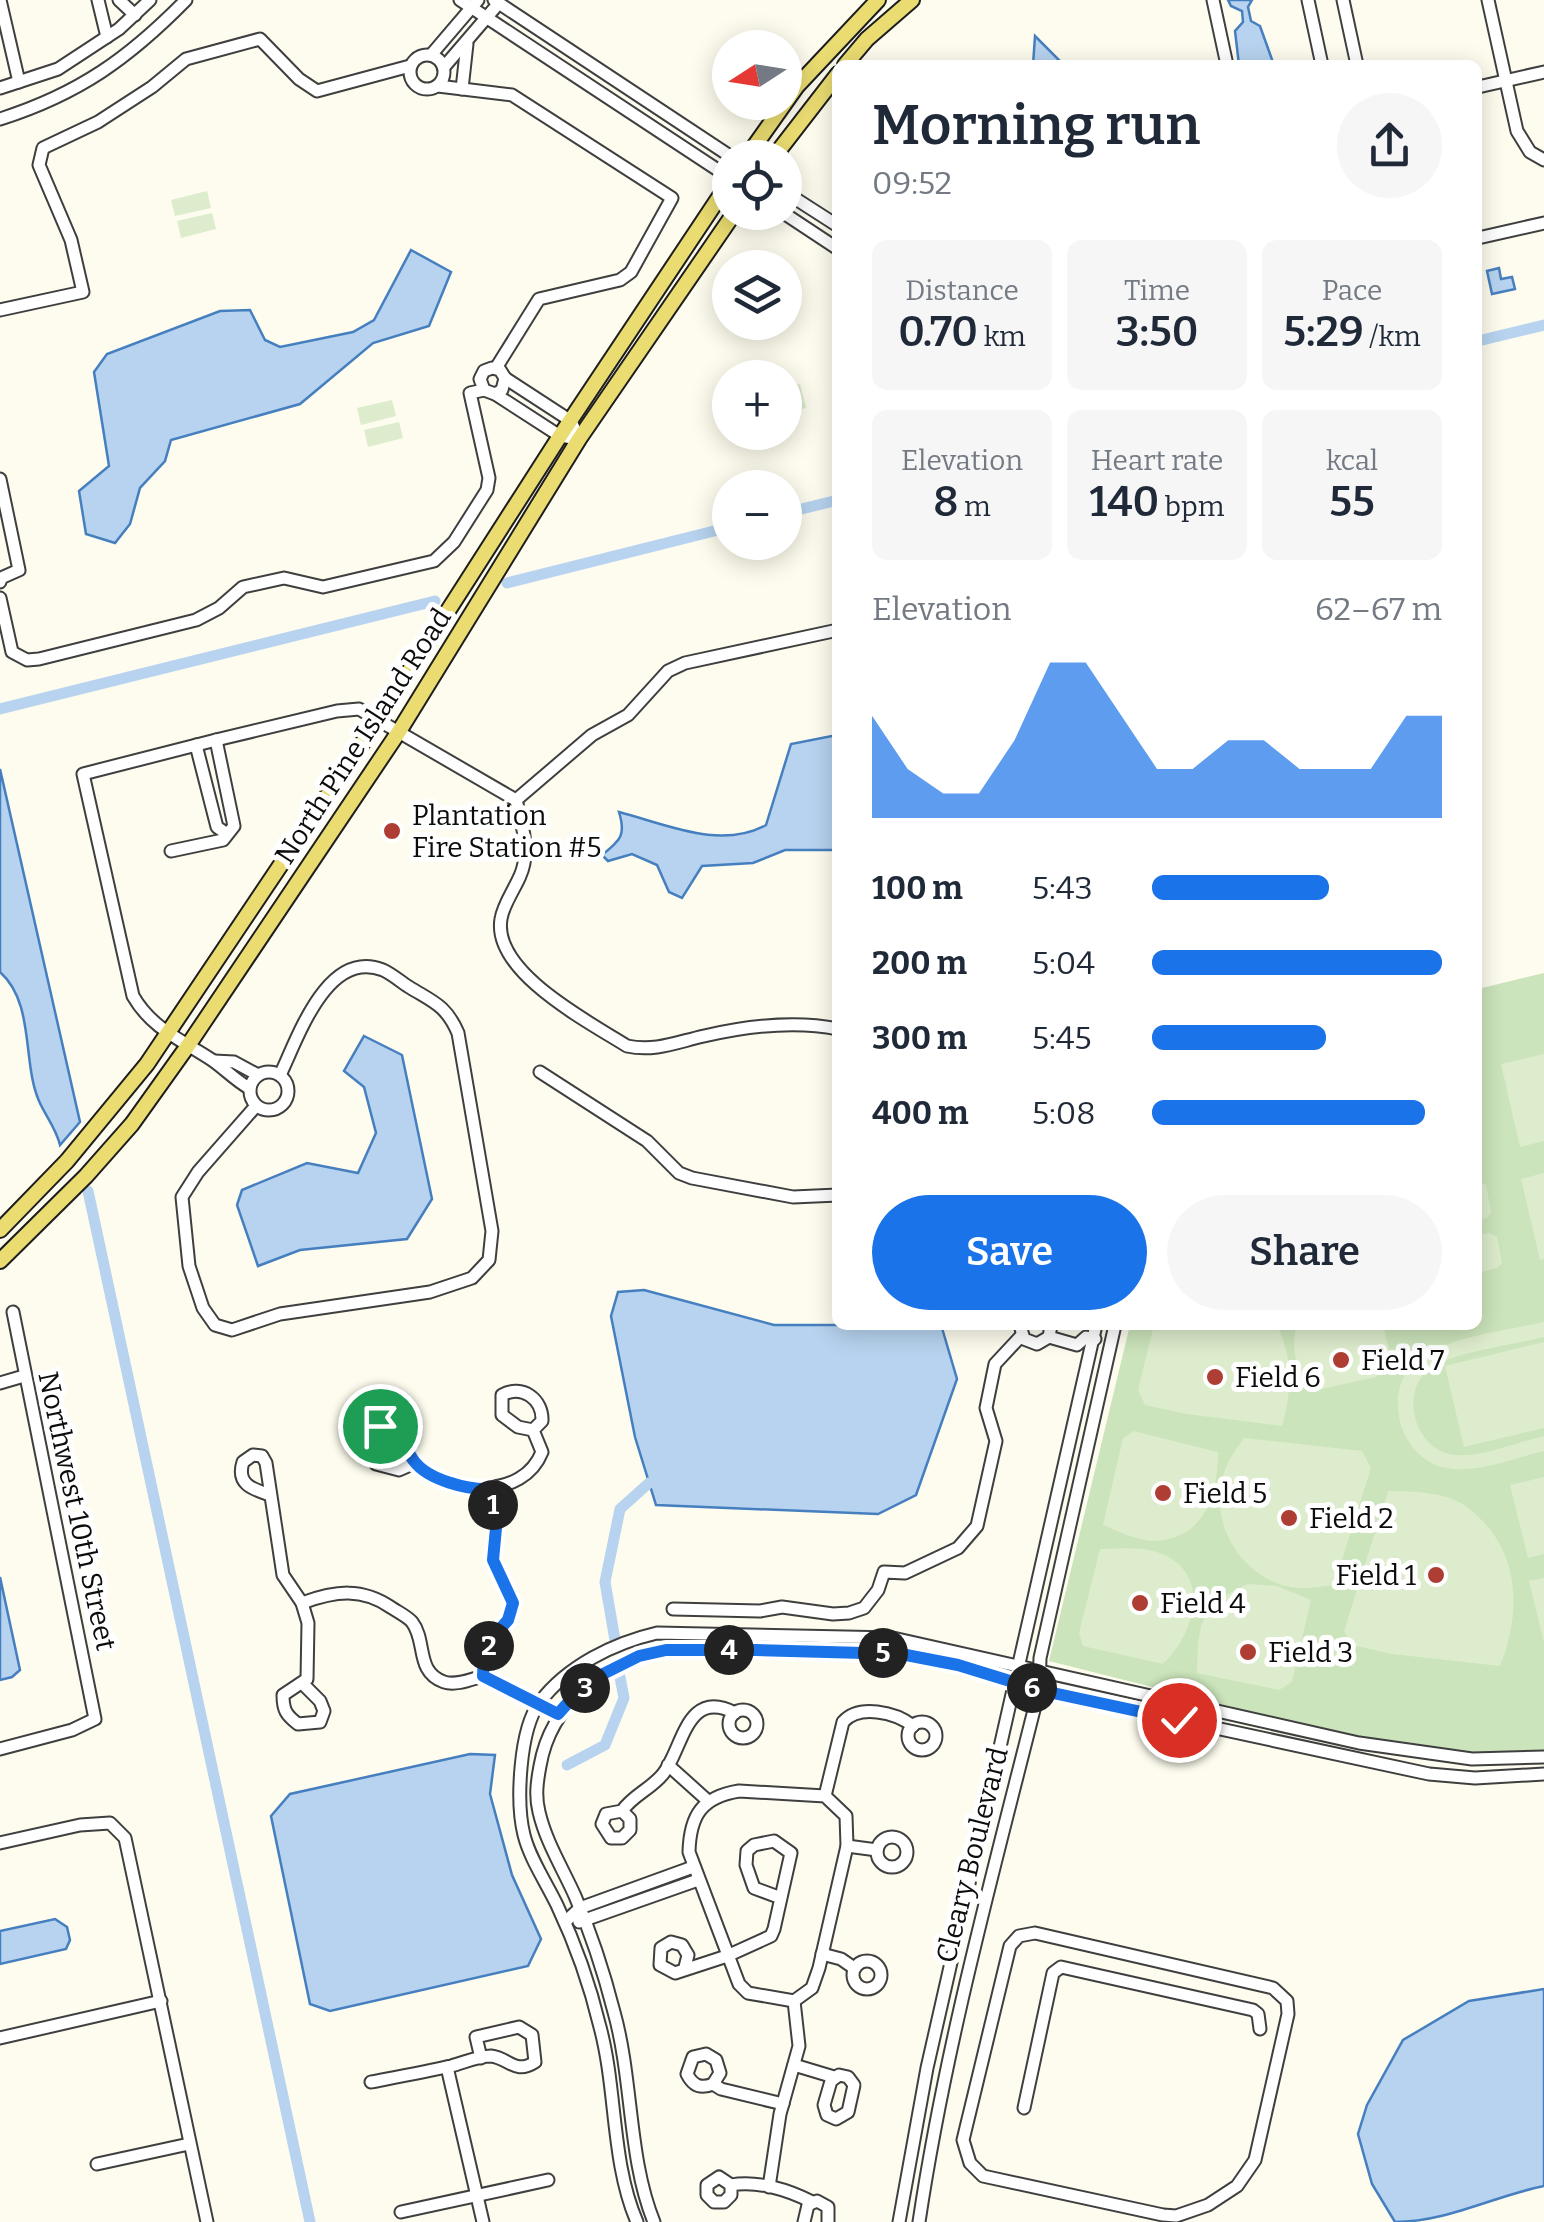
<!DOCTYPE html>
<html lang="en">
<head>
<meta charset="utf-8">
<style>
	body { margin:0; font-family:Bitter,serif; background:#f6f6f7; color:#1f2937; height:100vh; display:flex; flex-direction:column; font-size:38px; white-space:nowrap }
	* { box-sizing:border-box; margin:0 }
	p { font-size:32px; color:#747a83 }
	.icon { flex:none; width:55px; height:55px; fill:none; stroke:currentColor; stroke-width:2; stroke-linecap:round; stroke-linejoin:round }
	.map { position:relative; flex:1; overflow:hidden }
	.drawer { position:absolute; left:832px; top:60px; width:650px; height:1270px; display:flex; flex-direction:column; background:#fff; border-radius:15px; box-shadow:0 5px 25px #0003 }
	.drawer>* { flex:none }
	.needle { width:65px; rotate:258deg }
	.tools { position:absolute; left:712px; top:30px; display:grid; gap:20px }
	.tools a { display:grid; place-items:center; width:90px; height:90px; border-radius:50%; background:#fff; box-shadow:0 5px 25px #0003; font-size:50px }
	.pin { position:absolute; display:grid; place-items:center; width:85px; height:85px; color:#fff; margin:-42px; border:5px solid #fff; border-radius:50%; box-shadow:0 2px 10px #0007 }
	.km { position:absolute; width:50px; height:50px; margin:-25px; border-radius:50%; background:#222; color:#fff; font-size:28px; line-height:50px; text-align:center }
	.round { display:grid; place-items:center; flex:none; width:105px; height:105px; border-radius:52px; background:#f6f6f7 }
	.summary { display:flex; align-items:center; justify-content:space-between; height:170px; padding:0 40px }
	h1 { font-size:55px; font-weight:600; line-height:75px }
	.metrics { display:grid; grid-template-columns:repeat(3,1fr); gap:15px; height:170px; padding:10px 40px }
	.metrics div { display:grid; align-content:center; border-radius:15px; background:#f6f6f7; text-align:center }
	.metrics b { font-size:42px; font-weight:600 }
	.metrics small { font-size:28px; font-weight:400 }
	.metrics p { font-size:28px }
	.chart { height:280px; padding:20px 40px }
	.chart p { display:flex; justify-content:space-between }
	.chart svg { width:100%; height:180px; margin-top:10px; fill:#1a73e8; opacity:.7 }
	.cta { display:flex; gap:20px; margin-top:auto; padding:20px 40px }
	.cta a { flex:1; height:115px; border-radius:60px; background:#1a73e8; color:#fff; font-size:40px; font-weight:600; line-height:115px; text-align:center }
	.cta a+a { background:#f6f6f7; color:#1f2937 }
	ul { padding:0 40px; list-style:none; font-size:32px }
	li { display:grid; grid-template-columns:160px 120px 1fr; align-items:center; height:75px }
	li i { height:25px; border-radius:12px; background:#1a73e8 }
	.map>svg:first-child { display:block }
	.green { fill:#cbe4bb }
	.pitch { fill:#ddeccc }
	.water { fill:#b7d3ef; stroke:#467fbf; stroke-width:2.5 }
	.lines { fill:none; stroke-linecap:round; stroke-linejoin:round }
	.canal { stroke:#b7d3ef; stroke-width:11 }
	.minor-casing { stroke:#3f3f3f; stroke-width:15 }
	.major-casing { stroke:#1d1d1d; stroke-width:18 }
	.minor { stroke:#fff; stroke-width:11 }
	.major { stroke:#eadc71; stroke-width:14 }
	.route-casing { stroke:#fff; stroke-width:20 }
	.route { stroke:#1a73e8; stroke-width:12 }
	.poi-dot { fill:#ae3d33; stroke:#fff; stroke-width:4 }
	.labels { text-anchor:middle; dominant-baseline:central; stroke-width:10; stroke-linejoin:round; paint-order:stroke }
	.street-label { font-size:28px; fill:#0c0c0c; stroke:#fff }
	.poi-label { font-size:28px; fill:#0c0c0c; stroke:#fff; text-anchor:start }
</style>
</head>
<body>
<div class="map">
<svg width="1544" height="2222" viewBox="0 0 1544 2222">
	<rect width="100%" height="100%" fill="#fdfcee"/>
	<!-- green -->
	<polygon class="green" points="1544,973 1544,1752 1471,1755 1335,1733 1049,1661 1130,1325 1478,1325 1478,989"/>
	<!-- pitch -->
	<g class="pitch">
		<polygon points="207,191 211,208 175,216 171,200"/>
		<polygon points="212,213 216,229 181,238 177,221"/>
		<polygon points="800,384 806,408 785,413 785,387"/>
		<polygon points="392,400 396,416 361,425 357,408"/>
		<polygon points="399,422 403,438 368,447 364,430"/>
		<polygon points="1544,1054 1544,1141 1520,1147 1501,1064"/>
		<polygon points="1544,1173 1544,1259 1540,1260 1521,1179"/>
		<polygon points="1478,1181 1486,1185 1491,1212 1487,1218 1478,1220"/>
		<polygon points="1489,1233 1497,1237 1502,1263 1497,1268 1478,1273 1478,1235"/>
		<path d="M1544 1322V1337C1512 1345 1469 1350 1439 1363 1397 1381 1410 1449 1454 1455 1481 1458 1517 1442 1544 1436V1451C1514 1458 1477 1474 1446 1468 1395 1458 1379 1381 1425 1354 1456 1336 1509 1330 1544 1322Z"/>
		<path d="M1154 1325H1277C1293 1358 1292 1391 1282 1426L1186 1414 1145 1405 1138 1390Z"/>
		<path d="M1296 1325H1383L1390 1355 1376 1377 1308 1392C1297 1368 1291 1351 1296 1325Z"/>
		<polygon points="1544,1342 1544,1428 1464,1447 1445,1366"/>
		<path d="M1134 1431 1218 1452C1218 1493 1206 1537 1157 1541 1139 1542 1118 1531 1103 1525L1123 1438Z"/>
		<path d="M1244 1438 1362 1451 1371 1468 1334 1585C1319 1587 1301 1590 1286 1586 1238 1574 1208 1519 1224 1473 1228 1460 1236 1449 1244 1438Z"/>
		<polygon points="1544,1477 1544,1554 1528,1558 1510,1485"/>
		<path d="M1388 1491C1410 1491 1445 1492 1464 1505 1520 1544 1523 1609 1500 1666L1392 1654 1352 1645 1344 1631Z"/>
		<path d="M1100 1549C1118 1549 1139 1546 1157 1552 1213 1571 1196 1633 1163 1664L1083 1646 1079 1633Z"/>
		<polygon points="1544,1578 1544,1643 1529,1581"/>
		<path d="M1248 1584 1277 1586 1311 1600 1292 1682 1279 1690 1197 1673C1198 1623 1199 1605 1248 1584Z"/>
	</g>
	<!-- water -->
	<g class="water">
		<polygon points="1228,0 1252,0 1248,7 1251,21 1260,26 1274,65 1239,65 1235,31 1243,22 1242,11 1231,6"/>
		<polygon points="1035,36 1059,60 1052,65 1033,65"/>
		<polygon points="411,250 451,272 429,326 373,343 300,404 171,440 165,461 140,488 130,524 115,543 86,534 79,491 109,466 94,372 107,354 220,311 250,310 265,340 280,347 353,332 374,320"/>
		<polygon points="1499,268 1501,279 1512,277 1515,289 1492,294 1487,271"/>
		<path d="M837 735V850H785L753 863 702 866 682 898 669 892 657 865 632 854 608 861 602 855C621 840 626 835 619 812 666 824 720 850 766 825L791 744Z"/>
		<path d="M0 769 80 1122 60 1145C56 1128 46 1117 39 1101 22 1062 35 1003 0 972Z"/>
		<polygon points="364,1036 402,1055 432,1199 407,1239 300,1250 258,1266 237,1205 242,1190 307,1163 358,1173 376,1133 364,1087 344,1071"/>
		<polygon points="644,1290 774,1325 936,1325 942,1328 957,1379 916,1495 878,1514 656,1505 635,1437 611,1316 618,1292"/>
		<polygon points="0,1577 20,1670 12,1677 0,1680"/>
		<polygon points="470,1754 495,1755 490,1794 512,1875 541,1939 528,1966 330,2011 310,2004 271,1816 290,1794"/>
		<polygon points="55,1919 67,1927 70,1940 66,1949 0,1964 0,1931"/>
		<path d="M1544 1989V2186C1494 2196 1447 2222 1395 2222L1372 2184 1358 2134 1367 2105 1403 2040 1469 2001Z"/>
	</g>
	<g class="lines">
		<!-- canal -->
		<g class="canal">
			<polyline points="1478,341 1544,325"/>
			<polyline points="785,513 838,500"/>
			<polyline points="507,583 730,527"/>
			<polyline points="0,709 435,601"/>
			<polyline points="88,1191 310,2222"/>
			<polyline points="615,1640 605,1582 620,1509 649,1483"/>
			<polyline points="567,1765 605,1745 624,1698 619,1672"/>
		</g>
		<!-- minor casing -->
		<g class="minor-casing">
			<g id="minor">
				<polyline points="0,0 19,82"/>
				<polyline points="98,0 107,37"/>
				<polyline points="119,0 135,15"/>
				<polyline points="460,0 730,178"/>
				<polyline points="494,0 733,158"/>
				<polyline points="1213,0 1227,65"/>
				<polyline points="1308,0 1322,65"/>
				<polyline points="1343,0 1357,65"/>
				<polyline points="1488,0 1517,131 1530,152 1544,160"/>
				<circle cx="427" cy="72" r="17"/>
				<polyline points="431,55 478,0"/>
				<polyline points="444,67 499,3"/>
				<polyline points="438,86 512,95 672,198 631,272 620,280 539,299 496,368"/>
				<polyline points="1478,87 1544,72"/>
				<polyline points="0,88 58,69 119,29 150,0"/>
				<polyline points="462,89 467,44"/>
				<path d="M0 119C79 94 129 58 186 0"/>
				<polyline points="785,192 838,226"/>
				<polyline points="782,212 838,249"/>
				<polyline points="1478,238 1544,223"/>
				<polyline points="0,310 83,292 71,240 39,165 43,148 98,122 152,87 186,59 260,39 299,79 317,91 410,66"/>
				<polyline points="505,378 571,421 579,439"/>
				<polyline points="495,394 560,436 579,439"/>
				<polyline points="0,479 19,570 1,578 0,582"/>
				<polyline points="0,598 12,652 27,660 39,659 196,620 219,608 243,587 284,578 323,587 434,561 454,542 487,490 489,478 470,393 484,390 495,394 502,390 505,378 500,370 492,368 484,371 480,379 484,390"/>
				<polyline points="196,745 217,827 227,834"/>
				<path d="M516 800C522 824 531 852 520 876 514 890 503 905 501 919 492 972 589 1022 627 1046 655 1052 677 1042 704 1036 747 1026 794 1020 838 1029"/>
				<polyline points="171,851 223,840 234,826 216,740"/>
				<polyline points="214,1061 234,1062 258,1075"/>
				<circle cx="269" cy="1091" r="19"/>
				<polyline points="540,1072 647,1141 679,1173 692,1178 793,1197 838,1195"/>
				<path d="M249 1088C235 1080 225 1069 212 1060 182 1040 152 1029 133 996L83 774 216 740 337 711 359 709 516 800 592 735 628 715 668 671 685 663 838 630"/>
				<path d="M256 1106 198 1172 182 1197 189 1266 203 1308 215 1325 232 1330 280 1314 430 1292 472 1278 489 1260 492 1231 458 1033C446 1005 433 1002 409 987 401 982 392 974 383 970 327 948 298 1038 280 1075"/>
				<polyline points="1020,1325 1024,1339 1037,1344 1049,1337 1051,1325"/>
				<polyline points="1049,1337 1077,1345 1086,1337 1095,1339"/>
				<polyline points="0,1383 24,1376"/>
				<path d="M415 1463 399 1470 376 1464 370 1445 374 1429C382 1426 389 1424 396 1431 407 1440 408 1456 417 1465 451 1495 523 1500 542 1452L533 1430 542 1421C543 1399 522 1384 502 1395V1415L518 1427 533 1430"/>
				<path d="M270 1495C252 1489 236 1484 243 1462L253 1455 262 1456 266 1463 283 1575 302 1603 308 1623 307 1679 283 1695C283 1710 286 1715 298 1724L320 1722 324 1711 320 1701 303 1684"/>
				<path d="M302 1603C335 1591 362 1587 392 1608 398 1612 408 1617 412 1622 427 1641 415 1672 444 1682 456 1686 472 1679 483 1676"/>
				<polyline points="673,1609 760,1611 782,1607 833,1614 849,1613 864,1608 878,1590 884,1572 905,1573 958,1548 977,1526 996,1441 986,1408 995,1364 1022,1335"/>
				<polyline points="483,1676 484,1656 494,1636 509,1620 513,1603 493,1560 496,1529 491,1489"/>
				<polyline points="483,1676 558,1714"/>
				<circle cx="743" cy="1724" r="14"/>
				<circle cx="922" cy="1736" r="14"/>
				<polyline points="0,1749 72,1730 95,1719 13,1312"/>
				<polyline points="668,1765 708,1801"/>
				<path d="M739 1791 825 1796 846 1816 847 1846 819 1968 812 1988 794 2001 748 1993 739 1984 689 1852C690 1815 702 1797 739 1791Z"/>
				<path d="M825 1796 843 1722C859 1704 895 1712 913 1726"/>
				<path d="M622 1811 630 1819V1830L622 1838H611L602 1824 606 1814 622 1811C633 1795 651 1789 663 1774 683 1749 686 1687 735 1713"/>
				<circle cx="892" cy="1852" r="15"/>
				<polyline points="0,1843 80,1825 110,1823 125,1838 207,2222"/>
				<polyline points="847,1846 877,1850"/>
				<polyline points="565,1922 580,1908 693,1867"/>
				<polyline points="579,1922 698,1880"/>
				<polygon points="1035,1933 1273,1988 1287,2001 1288,2014 1255,2160 1237,2186 1208,2205 1176,2216 1163,2215 983,2176 970,2163 963,2140 1010,1946 1019,1936"/>
				<polyline points="822,1954 841,1959 854,1968"/>
				<circle cx="867" cy="1975" r="14"/>
				<polyline points="685,1967 688,1955 682,1945 671,1942 661,1948 660,1965 675,1973 727,1956 771,1936 774,1929 791,1853 774,1841 754,1845 747,1851 746,1865 754,1888 781,1898"/>
				<polyline points="0,2038 161,2001"/>
				<polyline points="794,2065 834,2077"/>
				<polyline points="447,2067 483,2222"/>
				<polygon points="839,2075 848,2077 854,2085 848,2112 836,2119 827,2115 824,2105 831,2081"/>
				<path d="M371 2082C397 2077 424 2072 451 2066 463 2063 478 2056 491 2056 509 2058 515 2075 535 2062L532 2035 519 2027 476 2037 481 2058"/>
				<path d="M713 2084 720 2073 716 2060 706 2054 693 2057 687 2074C693 2086 701 2089 713 2084L721 2089 783 2104"/>
				<polyline points="1024,2108 1053,1973 1061,1967 1253,2010 1258,2014 1260,2029"/>
				<polyline points="97,2164 189,2144"/>
				<path d="M731 2185V2195L724 2202H714L707 2195V2185L719 2177 731 2185C757 2180 789 2190 812 2202"/>
				<polyline points="769,2187 780,2114 799,2046 794,2001"/>
				<polyline points="401,2212 548,2180"/>
				<path d="M637 2222C611 2162 617 2090 600 2027 590 1985 575 1943 557 1905 546 1882 530 1859 524 1835 516 1803 519 1729 540 1702 567 1666 614 1643 657 1633L893 1638 1359 1743 1472 1759 1544 1757"/>
				<path d="M654 2222C628 2159 633 2080 614 2012 604 1973 591 1933 575 1896 562 1867 546 1842 539 1812 535 1796 537 1782 540 1766 551 1702 605 1663 666 1650L901 1654 958 1665 1039 1690 1429 1774 1475 1778 1544 1774"/>
				<polyline points="804,2222 808,2205 817,2201 828,2207 828,2222"/>
				<polyline points="899,2222 927,2068 1096,1325"/>
				<path d="M919 2222C946 2042 995 1866 1039 1690L1040 1658 1115 1325"/>
			</g>
		</g>
		<!-- major casing -->
		<g class="major-casing">
			<g id="major">
				<polyline points="845,65 867,39 912,0"/>
				<polyline points="746,158 797,86 878,0"/>
				<polyline points="773,158 838,74"/>
				<polyline points="0,1230 67,1161 147,1064 378,720 560,436 730,181"/>
				<polyline points="0,1261 86,1176 132,1124 187,1047 398,733 579,439 735,212"/>
			</g>
		</g>
		<!-- minor -->
		<use href="#minor" class="minor"/>
		<!-- major -->
		<use href="#major" class="major"/>
	</g>
	<g class="lines">
		<!-- route casing -->
		<g class="route-casing">
			<path id="route" d="M380 1426 398 1432C404 1441 407 1452 414 1461 428 1480 468 1490 490 1489L496 1528 493 1560 513 1603 508 1620 494 1636 484 1656 483 1676 558 1714 575 1695 603 1674 639 1656 666 1650H756L901 1654 958 1665 1039 1690 1179 1720"/>
		</g>
		<!-- route -->
		<use href="#route" class="route"/>
	</g>
	<!-- markers -->
	<g class="poi-dot">
		<circle cx="392" cy="831" r="10"/>
		<circle cx="1341" cy="1360" r="10"/>
		<circle cx="1215" cy="1377" r="10"/>
		<circle cx="1163" cy="1493" r="10"/>
		<circle cx="1289" cy="1518" r="10"/>
		<circle cx="1436" cy="1575" r="10"/>
		<circle cx="1140" cy="1603" r="10"/>
		<circle cx="1248" cy="1652" r="10"/>
	</g>
	<g class="labels">
		<!-- street labels -->
		<g class="street-label">
			<text transform="translate(363 736) rotate(-57)">North Pine Island Road</text>
			<text transform="translate(77 1511) rotate(78)">Northwest 10th Street</text>
			<text transform="translate(972 1855) rotate(-76)">Cleary Boulevard</text>
		</g>
		<!-- poi labels -->
		<g class="poi-label">
			<text x="412" y="815">Plantation<tspan x="412" dy="32">Fire Station #5</tspan></text>
			<text x="1361" y="1360">Field 7</text>
			<text x="1235" y="1377">Field 6</text>
			<text x="1183" y="1493">Field 5</text>
			<text x="1309" y="1518">Field 2</text>
			<text x="1416" y="1575" text-anchor="end">Field 1</text>
			<text x="1160" y="1603">Field 4</text>
			<text x="1268" y="1652">Field 3</text>
		</g>
	</g>
</svg>
<div class="tools">
<a><svg class="needle" viewBox="-14 -14 28 28"><path d="M0-13l5 13h-10z" fill="#e53935"/><path d="M0 13l5-13h-10z" fill="#747a83"/></svg></a>
<a><svg class="icon" aria-label="locate" viewBox="0 0 24 24"><circle cx="12" cy="12" r="6"/><path d="M12 2v4M12 18v4M2 12h4M18 12h4"/></svg></a>
<a><svg class="icon" aria-label="layers" viewBox="0 0 24 24"><path d="M12 4l9 5-9 5-9-5zM3 14l9 5 9-5"/></svg></a>
<a>+</a>
<a>−</a>
</div>
<div class="pin" style="left:380px;top:1426px;background:#1e9e55"><svg class="icon" aria-label="arrive" viewBox="0 0 24 24"><path d="M6 21V4h12l-3 4 3 4H6"/></svg></div>
<div class="pin" style="left:1179px;top:1720px;background:#d93025"><svg class="icon" aria-label="check" viewBox="0 0 24 24"><path d="M5 12l5 5 9-10"/></svg></div>
<b class="km" style="left:493px;top:1505px">1</b>
<b class="km" style="left:489px;top:1646px">2</b>
<b class="km" style="left:585px;top:1688px">3</b>
<b class="km" style="left:729px;top:1650px">4</b>
<b class="km" style="left:883px;top:1653px">5</b>
<b class="km" style="left:1032px;top:1688px">6</b>
<section class="drawer">
<div class="summary"><div><h1>Morning run</h1><p>09:52</p></div><a class="round"><svg class="icon" aria-label="share" viewBox="0 0 24 24"><path d="M12 15V3M7 8l5-5 5 5M5 13v7h14v-7"/></svg></a></div>
<div class="metrics">
<div><p>Distance</p><b>0.70<small> km</small></b></div>
<div><p>Time</p><b>3:50</b></div>
<div><p>Pace</p><b>5:29<small> /km</small></b></div>
</div>
<div class="metrics">
<div><p>Elevation</p><b>8<small> m</small></b></div>
<div><p>Heart rate</p><b>140<small> bpm</small></b></div>
<div><p>kcal</p><b>55</b></div>
</div>
<div class="chart"><p><span>Elevation</span>62–67 m</p>
<svg viewBox="0 0 160 44" preserveAspectRatio="none"><path d="M0 44V19L10 32L20 38L30 38L40 25L50 6L60 6L70 19L80 32L90 32L100 25L110 25L120 32L130 32L140 32L150 19L160 19V44z"/></svg>
</div>
<ul>
<li><b>100 m</b>5:43<i style="width:61%"></i></li>
<li><b>200 m</b>5:04<i style="width:100%"></i></li>
<li><b>300 m</b>5:45<i style="width:60%"></i></li>
<li><b>400 m</b>5:08<i style="width:94%"></i></li>
</ul>
<div class="cta"><a>Save</a><a>Share</a></div>
</section>
</div>
</body>
</html>
